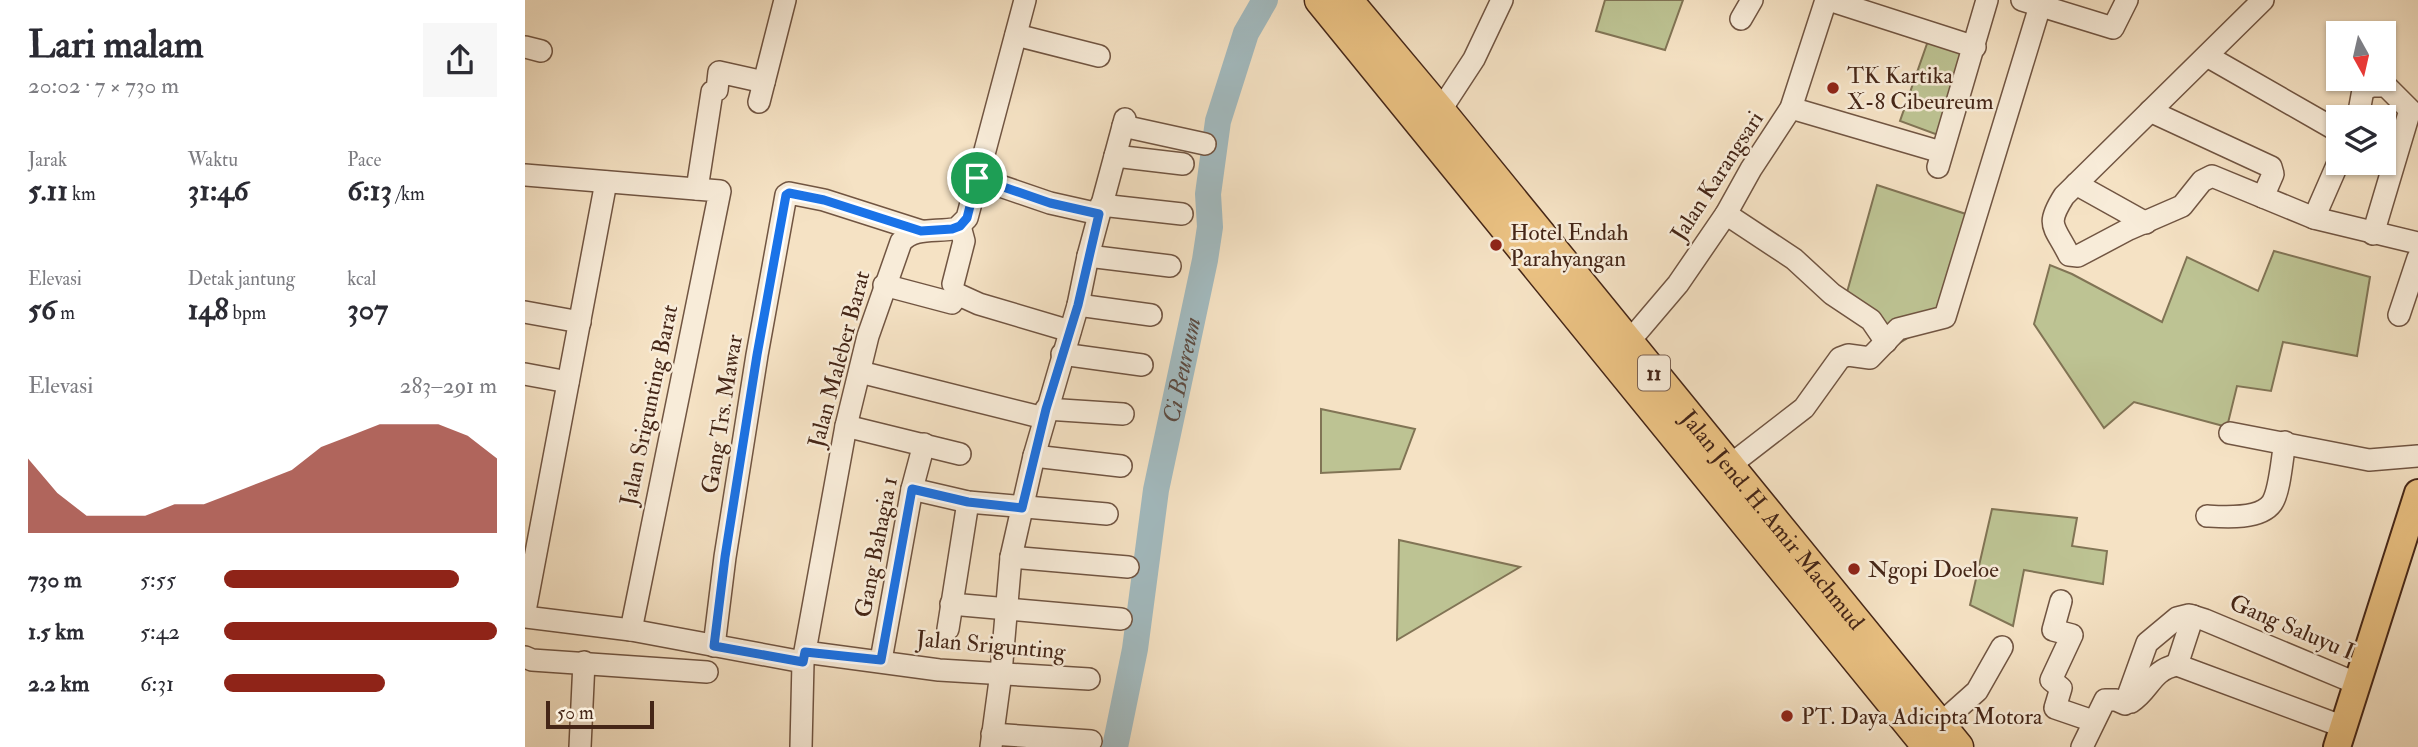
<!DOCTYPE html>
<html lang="id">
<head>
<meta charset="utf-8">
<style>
	body { margin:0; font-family:"IM FELL Double Pica",serif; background:#f7f7f7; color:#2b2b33; height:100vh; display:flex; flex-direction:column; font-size:26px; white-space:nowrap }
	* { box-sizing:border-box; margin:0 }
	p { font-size:23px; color:#7c7c81 }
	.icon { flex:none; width:38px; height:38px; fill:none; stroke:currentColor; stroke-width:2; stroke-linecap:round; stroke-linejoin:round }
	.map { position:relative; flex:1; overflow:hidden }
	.side { display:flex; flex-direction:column; background:#fff; width:525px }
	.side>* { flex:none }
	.needle { width:46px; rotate:172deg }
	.controls { position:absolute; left:1801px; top:21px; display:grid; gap:14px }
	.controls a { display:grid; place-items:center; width:70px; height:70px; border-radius:0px; background:#fff; box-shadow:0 2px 5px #0004; font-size:35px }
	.scale { position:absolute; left:21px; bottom:18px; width:108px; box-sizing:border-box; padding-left:7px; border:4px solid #452617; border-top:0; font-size:19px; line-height:24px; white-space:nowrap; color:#452617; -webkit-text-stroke:5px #f8ecd9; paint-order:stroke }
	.pin { position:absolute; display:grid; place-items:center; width:60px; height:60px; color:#fff; margin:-30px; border:4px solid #fff; border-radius:50%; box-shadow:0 2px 7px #0007 }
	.round { display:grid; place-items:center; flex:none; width:74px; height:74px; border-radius:0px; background:#f7f7f7 }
	.headline { display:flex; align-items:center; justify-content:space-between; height:119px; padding:0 28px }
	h1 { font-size:38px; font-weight:700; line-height:52px }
	.figures { display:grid; grid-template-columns:repeat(3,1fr); gap:10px; height:119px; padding:7px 28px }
	.figures div { display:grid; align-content:center }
	.figures b { font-size:30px; font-weight:700 }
	.figures small { font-size:19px; font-weight:400 }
	.figures p { font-size:19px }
	.chart { height:196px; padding:14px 28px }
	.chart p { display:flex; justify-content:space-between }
	.chart svg { width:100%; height:126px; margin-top:7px; fill:#8f2418; opacity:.7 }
	ul { padding:0 28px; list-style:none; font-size:23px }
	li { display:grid; grid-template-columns:112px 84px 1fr; align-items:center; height:52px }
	li i { height:18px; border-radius:9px; background:#8f2418 }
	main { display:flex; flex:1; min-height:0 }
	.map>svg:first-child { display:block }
	.green { fill:#bdc393; stroke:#817455; stroke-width:2 }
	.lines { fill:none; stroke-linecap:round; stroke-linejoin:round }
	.river { stroke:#a2babf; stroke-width:26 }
	.minor-casing { stroke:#715542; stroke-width:24 }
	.major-casing { stroke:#452617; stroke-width:30 }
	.highway-casing { stroke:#452617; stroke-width:33 }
	.minor { stroke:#f8ecd9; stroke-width:21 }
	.major { stroke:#eac182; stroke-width:26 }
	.highway { stroke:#eac182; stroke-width:30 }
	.route-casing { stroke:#fff; stroke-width:14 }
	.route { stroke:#1a73e8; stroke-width:9 }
	.poi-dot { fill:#8f2418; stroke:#f8ecd9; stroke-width:2.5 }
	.labels { text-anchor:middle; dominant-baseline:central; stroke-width:5; stroke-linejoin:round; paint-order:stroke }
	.shield { fill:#f8ecd9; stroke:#7b6151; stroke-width:2 }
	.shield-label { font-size:21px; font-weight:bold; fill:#452617 }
	.poi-label { font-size:23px; fill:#452617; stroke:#f8ecd9; text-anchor:start }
	.street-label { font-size:23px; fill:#452617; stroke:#f8ecd9 }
	.water-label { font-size:24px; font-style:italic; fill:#5c4b41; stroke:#f8ecd9 }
</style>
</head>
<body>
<main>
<section class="side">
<div class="headline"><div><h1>Lari malam</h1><p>20:02 · 7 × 730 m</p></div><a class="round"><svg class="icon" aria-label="share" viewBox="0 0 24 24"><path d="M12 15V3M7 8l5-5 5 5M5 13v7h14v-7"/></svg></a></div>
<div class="figures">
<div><p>Jarak</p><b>5.11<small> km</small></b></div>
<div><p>Waktu</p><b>31:46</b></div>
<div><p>Pace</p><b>6:13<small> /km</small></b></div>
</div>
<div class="figures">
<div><p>Elevasi</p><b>56<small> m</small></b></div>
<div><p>Detak jantung</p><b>148<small> bpm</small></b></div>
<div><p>kcal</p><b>307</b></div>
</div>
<div class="chart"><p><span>Elevasi</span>283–291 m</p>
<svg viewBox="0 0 160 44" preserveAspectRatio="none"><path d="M0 44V18L10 30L20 38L30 38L40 38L50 34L60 34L70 30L80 26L90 22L100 14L110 10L120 6L130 6L140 6L150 10L160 18V44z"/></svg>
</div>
<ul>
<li><b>730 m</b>5:55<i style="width:86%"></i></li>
<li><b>1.5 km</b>5:42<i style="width:100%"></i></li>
<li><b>2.2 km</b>6:31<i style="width:59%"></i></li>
</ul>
</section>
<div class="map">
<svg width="1893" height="747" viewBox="0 0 1893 747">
	<rect width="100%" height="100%" fill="#f5e2c4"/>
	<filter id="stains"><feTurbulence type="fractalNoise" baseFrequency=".00286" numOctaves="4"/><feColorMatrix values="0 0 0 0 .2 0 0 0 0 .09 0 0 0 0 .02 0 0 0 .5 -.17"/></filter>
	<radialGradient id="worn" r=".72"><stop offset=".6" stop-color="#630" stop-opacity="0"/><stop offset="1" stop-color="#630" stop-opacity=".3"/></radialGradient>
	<!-- green -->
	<g class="green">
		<polygon points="1080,0 1158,0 1140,50 1071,31"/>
		<polygon points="1404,38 1440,52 1413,135 1375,121"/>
		<polygon points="1352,185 1447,216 1419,299 1404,325 1361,351 1346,320 1317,310"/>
		<polygon points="1749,251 1845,277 1832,356 1758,342 1746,391 1712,386 1702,427 1609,402 1579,428 1509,324 1525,265 1547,274 1637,322 1662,257 1733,291"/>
		<polygon points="796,409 890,429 875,469 796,473"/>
		<polygon points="1467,509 1552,518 1547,546 1582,551 1578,584 1499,570 1488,626 1445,605"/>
		<polygon points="874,540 995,567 872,640"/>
	</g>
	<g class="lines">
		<!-- river -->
		<path class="river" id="s1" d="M590 747 610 649 631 490 680 260 685 227 683 194 693 121 721 33 740 0"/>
		<!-- minor casing -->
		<g class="minor-casing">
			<g id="minor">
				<polyline points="1304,0 1450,47"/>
				<polyline points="1497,0 1588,28 1602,0"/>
				<path d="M1738 0 1539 196C1520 226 1529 225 1544 255L1553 256 1604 229 1657 206 1677 181 1687 176 1789 218 1893 243"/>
				<polyline points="1216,19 1227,0"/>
				<polyline points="491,35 574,56"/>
				<polyline points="0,47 16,51"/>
				<polyline points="1682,56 1813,131"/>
				<polyline points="234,102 260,0"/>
				<polyline points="1266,108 1416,152"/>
				<polyline points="915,111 949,59 977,0"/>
				<polyline points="1625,111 1746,167 1748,174 1738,197"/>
				<polyline points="1833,117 1838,90 1847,86 1861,86 1885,110 1848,234"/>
				<polyline points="598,126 680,144"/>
				<polyline points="590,156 658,164"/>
				<polyline points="1413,167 1462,0"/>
				<polyline points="0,175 195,191 106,630"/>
				<polyline points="452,178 525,203 574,214"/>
				<polyline points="1551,184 1621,223"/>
				<polyline points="172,189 187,92 192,90 194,72 239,82"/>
				<polyline points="576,205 657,214"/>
				<polyline points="1201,214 1269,259 1307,294 1346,320 1361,342"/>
				<polyline points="1789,218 1813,163"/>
				<polyline points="563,256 645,266"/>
				<polyline points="428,284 439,241 435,226"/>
				<polyline points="359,285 427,303 432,294 454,304 545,331"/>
				<polyline points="553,305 626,315"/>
				<polyline points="0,312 55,322"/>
				<polyline points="1874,315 1893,258"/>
				<polyline points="1096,351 1153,284 1201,214 1226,169 1266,108 1301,0"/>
				<polyline points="537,354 617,365"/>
				<polyline points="335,372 519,418"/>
				<polyline points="0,374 43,382"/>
				<polyline points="521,409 598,414"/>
				<polyline points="321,426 435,454"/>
				<polyline points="1705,433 1844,460 1893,456"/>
				<polyline points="509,456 596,466"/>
				<polyline points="1204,466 1279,408 1315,358 1323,355 1345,358 1373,329 1420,317 1515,6"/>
				<polyline points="387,489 443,502 582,514"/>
				<path d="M1682 516C1699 517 1735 520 1747 503 1755 491 1757 458 1760 442"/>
				<polyline points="486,557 603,567"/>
				<polyline points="1536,601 1528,630 1547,635 1526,680 1536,688 1530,708 1568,721"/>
				<polyline points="426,604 596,619"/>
				<polyline points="0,611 81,182"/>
				<polyline points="1668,616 1652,665 1819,727"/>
				<polyline points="0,617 106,630 278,662"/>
				<polyline points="423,629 443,502"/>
				<polyline points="189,646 200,557 232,355 261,195 264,193 299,200 396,231"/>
				<polyline points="280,652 414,670 564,679"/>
				<polyline points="0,657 7,660 182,672"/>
				<polyline points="356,660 387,489 399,444"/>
				<path d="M1606 702C1625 690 1626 670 1652 665"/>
				<polyline points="1415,724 1452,691 1477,647"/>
				<polyline points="467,734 566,741"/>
				<polyline points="55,747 59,662"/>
				<path d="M276 747 278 662 321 426 343 336 376 242C390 226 413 233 432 228L442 218 500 0"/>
				<polyline points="466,747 476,673 486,557 509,456 553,305 563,256 600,119"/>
				<polyline points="1557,747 1580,700 1591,700 1600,704 1622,643 1652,618 1664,615 1680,620 1833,684"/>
			</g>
		</g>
		<!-- major casing -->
		<g class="major-casing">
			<polyline id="major" points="1812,747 1893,493"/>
		</g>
		<!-- highway casing -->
		<g class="highway-casing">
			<g id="highway">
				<polyline points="795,0 1403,747"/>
				<path id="s2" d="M822 0 915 111 1433 747"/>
			</g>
		</g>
		<!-- minor -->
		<use href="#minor" class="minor"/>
		<!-- major -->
		<use href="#major" class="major"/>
		<!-- highway -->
		<use href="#highway" class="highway"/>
	</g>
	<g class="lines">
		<!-- route casing -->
		<g class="route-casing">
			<polygon id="route" points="452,178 525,203 574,214 553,305 521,409 497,508 443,502 387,489 356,660 280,652 278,662 189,646 200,557 232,355 261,195 264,193 299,200 396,231 427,229 435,226 442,218"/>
		</g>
		<!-- route -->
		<use href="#route" class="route"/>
	</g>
	<!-- markers -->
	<g class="poi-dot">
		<circle cx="1308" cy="88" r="7"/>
		<circle cx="971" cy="245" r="7"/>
		<circle cx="1329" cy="569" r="7"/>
		<circle cx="1262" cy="716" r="7"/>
	</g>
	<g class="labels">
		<!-- shield labels -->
		<rect class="shield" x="1113" y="355.5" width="32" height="35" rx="5"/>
		<g class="shield-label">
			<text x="1129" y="373">11</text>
		</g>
		<!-- poi labels -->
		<g class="poi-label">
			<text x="1322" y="75">TK Kartika<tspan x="1322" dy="26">X-8 Cibeureum</tspan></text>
			<text x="985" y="232">Hotel Endah<tspan x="985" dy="26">Parahyangan</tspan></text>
			<text x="1343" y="569">Ngopi Doeloe</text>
			<text x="1276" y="716">PT. Daya Adicipta Motora</text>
		</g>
		<!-- street labels -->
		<g class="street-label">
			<text transform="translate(1192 176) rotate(-57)">Jalan Karangsari</text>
			<text transform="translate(314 359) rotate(-75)">Jalan Maleber Barat</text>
			<text transform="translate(124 405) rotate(-78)">Jalan Srigunting Barat</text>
			<text transform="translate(197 414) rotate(-81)">Gang Trs. Mawar</text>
			<text stroke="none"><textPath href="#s2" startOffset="672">Jalan Jend. H. Amir Machmud</textPath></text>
			<text transform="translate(351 547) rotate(-79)">Gang Bahagia 1</text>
			<text transform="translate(1767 627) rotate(23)">Gang Saluyu I</text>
			<text transform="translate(466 645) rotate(5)">Jalan Srigunting</text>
		</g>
		<!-- water labels -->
		<g class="water-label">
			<text stroke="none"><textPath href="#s1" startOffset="383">Ci Beureum</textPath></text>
		</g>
	</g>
	<rect width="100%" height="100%" filter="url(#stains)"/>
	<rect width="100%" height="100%" fill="url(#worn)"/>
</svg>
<div class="controls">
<a><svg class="needle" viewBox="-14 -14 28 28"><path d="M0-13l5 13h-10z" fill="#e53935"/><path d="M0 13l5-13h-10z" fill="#7c7c81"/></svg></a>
<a><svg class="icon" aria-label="layers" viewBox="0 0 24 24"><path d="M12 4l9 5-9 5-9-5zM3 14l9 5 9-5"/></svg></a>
</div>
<div class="scale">50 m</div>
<div class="pin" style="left:452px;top:178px;background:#1e9e55"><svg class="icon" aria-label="arrive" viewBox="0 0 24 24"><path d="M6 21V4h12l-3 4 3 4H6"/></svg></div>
</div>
</main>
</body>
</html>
